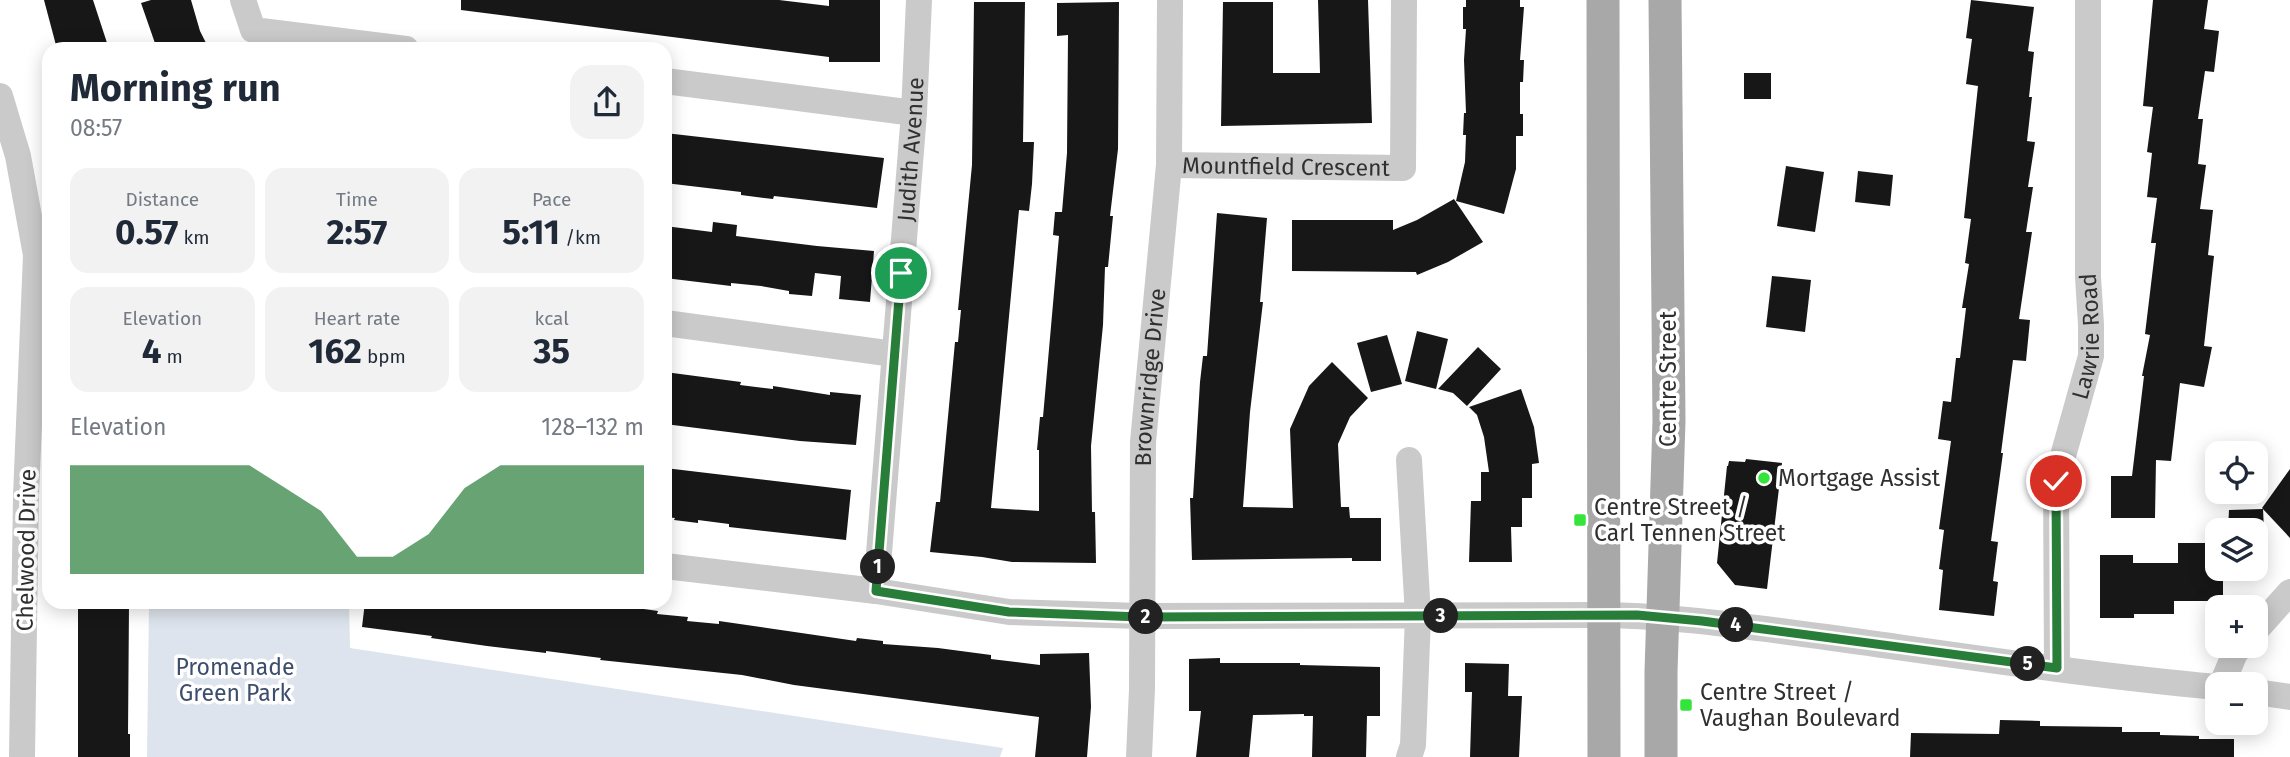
<!DOCTYPE html>
<html lang="en">
<head>
<meta charset="utf-8">
<style>
	body { margin:0; font-family:"Fira Sans",sans-serif; background:#f2f2f3; color:#1f2937; height:100vh; display:flex; flex-direction:column; font-size:26px; white-space:nowrap }
	* { box-sizing:border-box; margin:0 }
	p { font-size:23px; color:#747a83 }
	.icon { flex:none; width:38px; height:38px; fill:none; stroke:currentColor; stroke-width:2; stroke-linecap:round; stroke-linejoin:round }
	.map { position:relative; flex:1; overflow:hidden }
	.side { position:absolute; left:42px; top:42px; width:630px; height:567px; display:flex; flex-direction:column; background:#fff; border-radius:21px; box-shadow:0 4px 18px #0003 }
	.side>* { flex:none }
	.fabs { position:absolute; left:2205px; top:441px; display:grid; gap:14px }
	.fabs a { display:grid; place-items:center; width:63px; height:63px; border-radius:14px; background:#fff; box-shadow:0 4px 18px #0003; font-size:35px }
	.pin { position:absolute; display:grid; place-items:center; width:60px; height:60px; color:#fff; margin:-30px; border:4px solid #fff; border-radius:50%; box-shadow:0 2px 7px #0007 }
	.km { position:absolute; width:35px; height:35px; margin:-18px; border-radius:50%; background:#222; color:#fff; font-size:19px; line-height:35px; text-align:center }
	.round { display:grid; place-items:center; flex:none; width:74px; height:74px; border-radius:21px; background:#f2f2f3 }
	.head { display:flex; align-items:center; justify-content:space-between; height:119px; padding:0 28px }
	h1 { font-size:38px; font-weight:700; line-height:52px }
	.metrics { display:grid; grid-template-columns:repeat(3,1fr); gap:10px; height:119px; padding:7px 28px }
	.metrics div { display:grid; align-content:center; border-radius:18px; background:#f2f2f3; text-align:center }
	.metrics b { font-size:35px; font-weight:700 }
	.metrics small { font-size:19px; font-weight:400 }
	.metrics p { font-size:19px }
	.chart { height:196px; padding:14px 28px }
	.chart p { display:flex; justify-content:space-between }
	.chart svg { width:100%; height:126px; margin-top:7px; fill:#287d39; opacity:.7 }
	.map>svg:first-child { display:block }
	.green { fill:#dee4ed }
	.building { fill:#171717 }
	.lines { fill:none; stroke-linecap:round; stroke-linejoin:round }
	.minor { stroke:#cacaca; stroke-width:26 }
	.major { stroke:#a8a8a8; stroke-width:33 }
	.route-casing { stroke:#fff; stroke-width:14 }
	.route { stroke:#287d39; stroke-width:9 }
	.poi-dot { fill:#34e43b; stroke:#fff; stroke-width:2.5 }
	.labels { text-anchor:middle; dominant-baseline:central; stroke-width:7; stroke-linejoin:round; paint-order:stroke }
	.street-label { font-size:23px; fill:#303030; stroke:#fff }
	.poi-label { font-size:23px; fill:#303030; stroke:#fff; text-anchor:start }
	.park-label { font-size:23px; fill:#3d4d6c; stroke:#fff }
</style>
</head>
<body>
<div class="map">
<svg width="2290" height="757" viewBox="0 0 2290 757">
	<rect width="100%" height="100%" fill="#fff"/>
	<!-- green -->
	<polygon class="green" points="149,602 349,602 350,648 1003,748 1000,757 147,757"/>
	<!-- building -->
	<g class="building">
		<polygon points="44,0 93,0 109,49 57,49"/>
		<polygon points="151,0 191,0 200,31 209,49 157,49 141,3"/>
		<polygon points="461,0 779,0 829,6 829,0 880,0 880,62 829,62 829,57 461,10"/>
		<polygon points="1318,0 1368,0 1372,123 1221,126 1223,2 1273,2 1273,73 1320,73"/>
		<polygon points="1466,0 1520,0 1520,7 1524,7 1520,60 1524,60 1523,82 1520,82 1520,114 1523,114 1523,136 1516,136 1516,169 1504,214 1456,201 1465,162 1466,135 1463,135 1464,113 1466,113 1464,60 1466,29 1463,29 1463,7 1466,7"/>
		<polygon points="1971,0 2034,7 2028,51 2034,52 2029,97 2032,97 2027,141 2035,142 2028,187 2033,187 2026,232 2032,232 2019,319 2030,320 2026,361 2013,360 2001,453 2003,453 1991,541 1998,542 1993,581 1998,582 1994,616 1939,610 1943,570 1939,569 1944,530 1939,529 1951,441 1938,439 1943,401 1951,402 1956,358 1960,358 1966,308 1962,308 1969,264 1965,263 1971,219 1964,218 1978,86 1966,84 1972,39 1966,38"/>
		<polygon points="2153,0 2208,0 2204,29 2219,31 2214,72 2205,71 2198,119 2203,119 2198,164 2206,165 2200,209 2213,210 2208,255 2214,256 2204,346 2212,347 2204,387 2180,383 2171,461 2156,460 2155,518 2111,518 2111,476 2132,476 2144,376 2142,376 2150,335 2145,334 2156,243 2151,243 2157,198 2147,197 2152,153 2147,152 2153,107 2143,106"/>
		<polygon points="974,2 1025,2 1023,142 1034,142 1032,184 1029,211 1019,210 991,508 1039,511 1039,450 1037,450 1040,417 1043,417 1059,236 1053,235 1055,212 1062,212 1067,153 1068,35 1057,36 1057,3 1119,2 1118,149 1110,216 1113,216 1108,267 1105,267 1103,325 1091,446 1092,512 1095,512 1096,563 1012,562 982,557 930,552 936,502 940,502 955,342 958,342 961,310 958,310 961,279 972,165"/>
		<rect x="1744" y="73" width="27" height="26"/>
		<polygon points="665,133 884,158 877,208 774,196 773,199 741,195 741,192 665,183"/>
		<polygon points="1786,166 1824,172 1815,232 1777,226"/>
		<polygon points="1858,171 1893,175 1890,206 1855,202"/>
		<polygon points="1454,199 1483,242 1448,262 1417,275 1416,272 1292,271 1292,220 1393,220 1393,230 1417,220"/>
		<polygon points="1217,213 1267,218 1260,302 1263,302 1250,412 1243,507 1293,508 1290,429 1309,386 1332,362 1368,398 1350,417 1338,444 1341,507 1349,507 1350,518 1381,518 1381,561 1352,561 1352,558 1192,560 1190,498 1193,498 1200,382 1203,356 1207,356"/>
		<polygon points="713,222 737,225 736,236 817,246 874,251 870,302 839,299 841,276 815,273 812,296 789,294 789,291 761,286 731,283 731,286 665,278 665,226 712,232"/>
		<polygon points="1772,276 1811,280 1805,332 1766,327"/>
		<polygon points="1417,331 1448,339 1436,389 1405,381"/>
		<polygon points="1387,335 1402,384 1371,392 1357,343"/>
		<polygon points="1478,347 1501,369 1467,406 1453,393 1438,389"/>
		<polygon points="665,372 741,382 740,385 773,389 773,386 830,395 830,392 861,395 856,445 800,441 665,424"/>
		<polygon points="1521,389 1534,427 1539,463 1532,464 1532,498 1522,498 1522,527 1511,527 1512,562 1469,562 1471,501 1481,501 1481,472 1489,472 1484,437 1477,415 1469,407"/>
		<polygon points="1746,459 1782,463 1767,589 1735,585 1717,563 1727,466 1728,466 1729,461 1745,462"/>
		<polygon points="665,468 851,490 846,540 729,527 729,524 698,520 698,523 674,520 675,518 665,517"/>
		<polygon points="2290,469 2290,538 2262,508"/>
		<polygon points="2263,509 2264,530 2228,530 2229,510"/>
		<polygon points="2178,543 2217,543 2217,569 2223,569 2223,601 2174,601 2174,614 2134,614 2134,618 2100,618 2100,555 2133,555 2133,563 2178,563"/>
		<polygon points="365,602 568,602 607,607 608,604 658,611 657,614 688,617 687,621 719,624 719,621 856,641 857,638 883,641 883,644 938,648 991,655 991,659 1040,665 1040,654 1089,653 1091,707 1087,757 1035,757 1039,717 794,685 742,675 600,660 601,658 546,651 546,653 487,646 431,638 432,636 362,627"/>
		<polygon points="78,604 129,604 128,734 130,734 130,757 78,757"/>
		<polygon points="1220,658 1220,663 1300,663 1300,665 1380,667 1380,716 1367,716 1366,757 1312,757 1313,716 1304,716 1304,714 1253,715 1249,757 1196,757 1201,711 1189,711 1189,659"/>
		<polygon points="1465,663 1509,664 1508,696 1522,696 1519,757 1470,757 1472,692 1465,692"/>
		<polygon points="2000,720 2040,721 2040,726 2122,727 2122,732 2160,732 2160,735 2199,736 2199,739 2234,739 2234,757 1910,757 1911,733 1999,734"/>
	</g>
	<g class="lines">
		<!-- minor -->
		<g class="minor">
			<polyline points="243,0 253,30 406,49"/>
			<polyline points="665,81 914,113"/>
			<polyline points="0,96 18,156 36,255 26,496 22,757"/>
			<path id="s1" d="M1169 165 1403 168 1404 0"/>
			<polyline points="665,323 894,354"/>
			<path d="M665 566 876 591 1009 612 1141 616 1593 615C1671 615 1748 627 1826 637 1956 655 2086 675 2217 687"/>
			<path id="s2" d="M876 591 914 113 919 0"/>
			<polyline points="2256,630 2290,592"/>
			<path id="s3" d="M2057 668 2056 481 2091 356V325L2088 277V0"/>
			<polyline points="2222,684 2235,653 2241,646"/>
			<polyline points="2256,692 2290,697"/>
			<path id="s4" d="M1139 757 1142 689 1143 442 1169 165 1170 0"/>
			<polyline points="1409,757 1413,745 1418,616 1409,460"/>
		</g>
		<!-- major -->
		<g class="major">
			<polyline points="1603,0 1604,757"/>
			<polyline points="1661,757 1661,672 1669,421 1665,0"/>
		</g>
	</g>
	<g class="lines">
		<!-- route casing -->
		<g class="route-casing">
			<polyline id="route" points="901,273 876,591 1009,612 1141,617 1637,615 1702,621 2057,668 2056,481"/>
		</g>
		<!-- route -->
		<use href="#route" class="route"/>
	</g>
	<!-- markers -->
	<g class="poi-dot">
		<circle cx="1764" cy="478" r="7"/>
		<rect x="1573" y="513" width="14" height="14" rx="3.5"/>
		<rect x="1679" y="698" width="14" height="14" rx="3.5"/>
	</g>
	<g class="labels">
		<!-- street labels -->
		<g class="street-label">
			<text stroke="none"><textPath href="#s2" startOffset="443">Judith Avenue</textPath></text>
			<text stroke="none"><textPath href="#s1" startOffset="117">Mountfield Crescent</textPath></text>
			<text stroke="none"><textPath href="#s3" startOffset="336">Lawrie Road</textPath></text>
			<text stroke="none"><textPath href="#s4" startOffset="380">Brownridge Drive</textPath></text>
			<text transform="translate(1668 379) rotate(-90)">Centre Street</text>
			<text transform="translate(26 550) rotate(-89)">Chelwood Drive</text>
		</g>
		<!-- poi labels -->
		<g class="poi-label">
			<text x="1778" y="478">Mortgage Assist</text>
			<text x="1594" y="507">Centre Street /<tspan x="1594" dy="26">Carl Tennen Street</tspan></text>
			<text x="1700" y="692">Centre Street /<tspan x="1700" dy="26">Vaughan Boulevard</tspan></text>
		</g>
		<!-- park labels -->
		<g class="park-label">
			<text x="235" y="667">Promenade<tspan x="235" dy="26">Green Park</tspan></text>
		</g>
	</g>
</svg>
<div class="fabs">
<a><svg class="icon" aria-label="locate" viewBox="0 0 24 24"><circle cx="12" cy="12" r="6"/><path d="M12 2v4M12 18v4M2 12h4M18 12h4"/></svg></a>
<a><svg class="icon" aria-label="layers" viewBox="0 0 24 24"><path d="M12 4l9 5-9 5-9-5zM3 14l9 5 9-5"/></svg></a>
<a>+</a>
<a>−</a>
</div>
<div class="pin" style="left:901px;top:273px;background:#1e9e55"><svg class="icon" aria-label="arrive" viewBox="0 0 24 24"><path d="M6 21V4h12l-3 4 3 4H6"/></svg></div>
<div class="pin" style="left:2056px;top:481px;background:#d93025"><svg class="icon" aria-label="check" viewBox="0 0 24 24"><path d="M5 12l5 5 9-10"/></svg></div>
<b class="km" style="left:878px;top:567px">1</b>
<b class="km" style="left:1146px;top:617px">2</b>
<b class="km" style="left:1441px;top:616px">3</b>
<b class="km" style="left:1736px;top:625px">4</b>
<b class="km" style="left:2028px;top:664px">5</b>
<section class="side">
<div class="head"><div><h1>Morning run</h1><p>08:57</p></div><a class="round"><svg class="icon" aria-label="share" viewBox="0 0 24 24"><path d="M12 15V3M7 8l5-5 5 5M5 13v7h14v-7"/></svg></a></div>
<div class="metrics">
<div><p>Distance</p><b>0.57<small> km</small></b></div>
<div><p>Time</p><b>2:57</b></div>
<div><p>Pace</p><b>5:11<small> /km</small></b></div>
</div>
<div class="metrics">
<div><p>Elevation</p><b>4<small> m</small></b></div>
<div><p>Heart rate</p><b>162<small> bpm</small></b></div>
<div><p>kcal</p><b>35</b></div>
</div>
<div class="chart"><p><span>Elevation</span>128–132 m</p>
<svg viewBox="0 0 160 44" preserveAspectRatio="none"><path d="M0 44V6L10 6L20 6L30 6L40 6L50 6L60 14L70 22L80 38L90 38L100 30L110 14L120 6L130 6L140 6L150 6L160 6V44z"/></svg>
</div>
</section>
</div>
</body>
</html>
